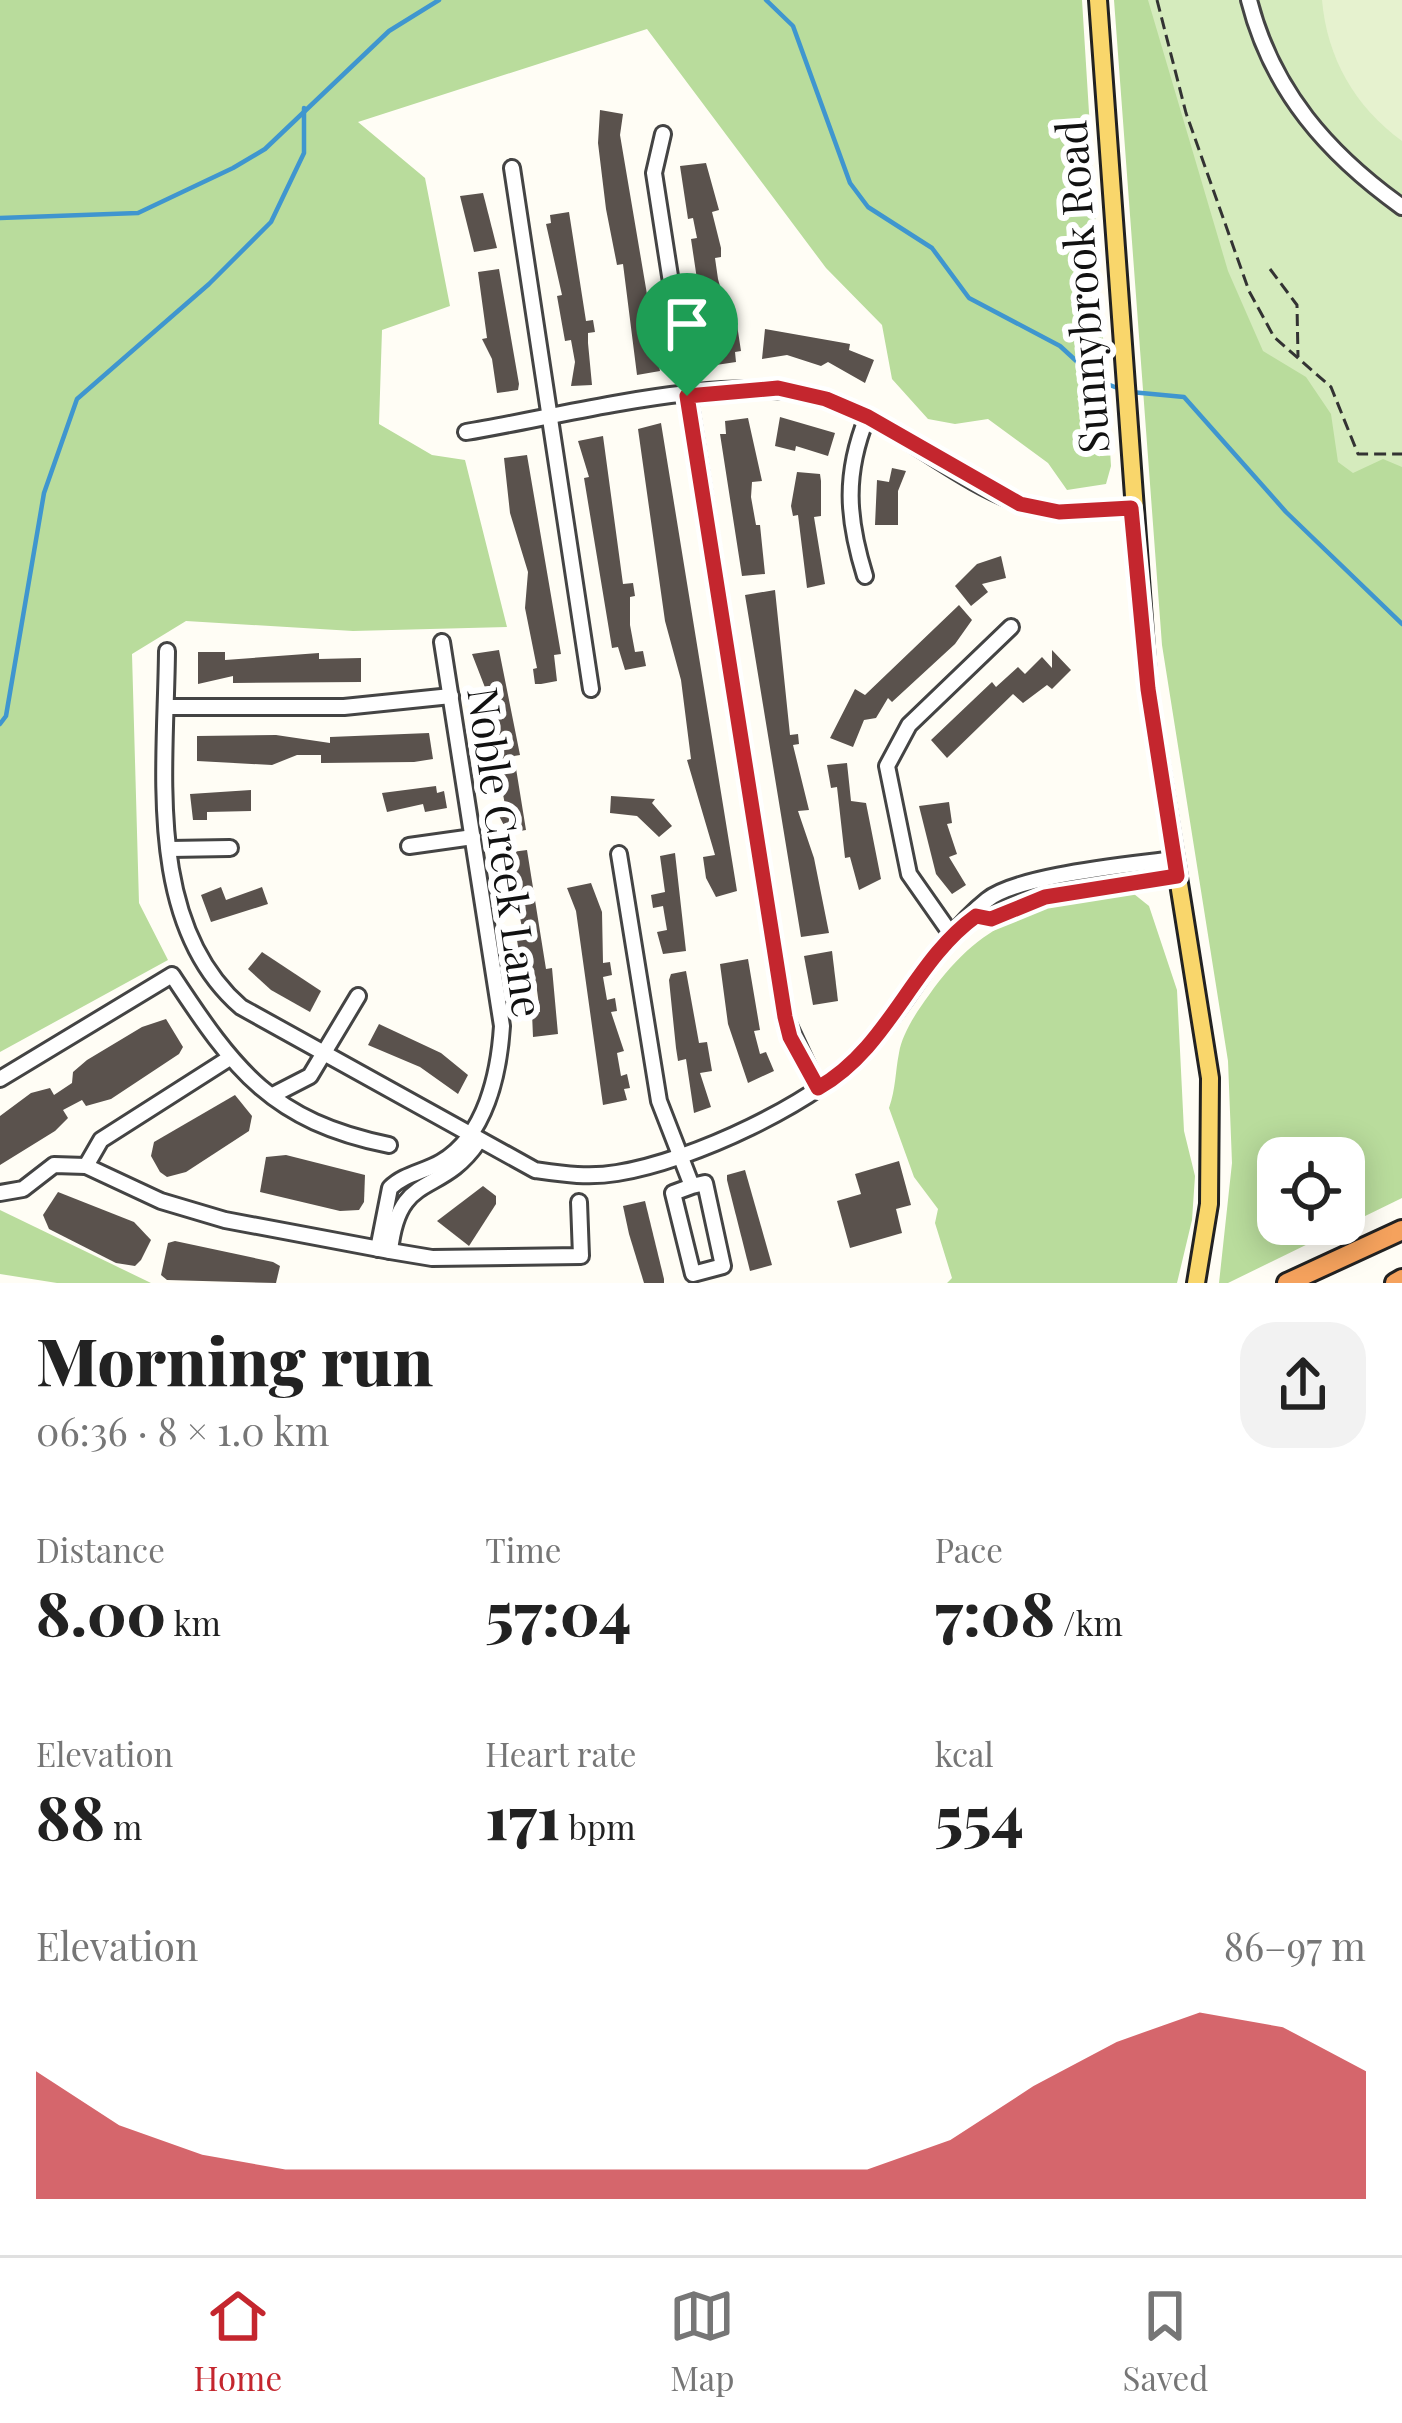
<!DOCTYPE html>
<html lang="en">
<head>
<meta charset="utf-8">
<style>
	body { margin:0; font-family:"Playfair Display",serif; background:#f2f2f2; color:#222; height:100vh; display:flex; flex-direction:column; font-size:45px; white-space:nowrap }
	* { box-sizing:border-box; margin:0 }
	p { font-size:39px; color:#767676 }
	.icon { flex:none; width:66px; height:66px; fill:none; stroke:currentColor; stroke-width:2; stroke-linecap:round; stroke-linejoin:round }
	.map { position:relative; height:1283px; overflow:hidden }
	.panel { display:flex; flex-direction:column; background:#fff; flex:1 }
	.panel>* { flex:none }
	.buttons { position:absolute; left:1257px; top:1137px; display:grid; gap:24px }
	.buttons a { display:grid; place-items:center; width:108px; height:108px; border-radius:24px; background:#fff; box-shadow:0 6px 30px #0003; font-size:60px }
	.pin { position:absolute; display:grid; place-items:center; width:102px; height:102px; color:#fff; margin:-123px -51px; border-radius:50% 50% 50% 0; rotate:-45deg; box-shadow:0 0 12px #0007 }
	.pin .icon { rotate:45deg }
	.round { display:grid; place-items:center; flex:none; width:126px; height:126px; border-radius:36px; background:#f2f2f2 }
	.head { display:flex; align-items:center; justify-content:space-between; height:204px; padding:0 36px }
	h1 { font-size:66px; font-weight:800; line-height:90px }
	.figures { display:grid; grid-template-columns:repeat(3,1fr); gap:18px; height:204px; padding:12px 36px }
	.figures div { display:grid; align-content:center }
	.figures b { font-size:60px; font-weight:800 }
	.figures small { font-size:33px; font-weight:400 }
	.figures p { font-size:33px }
	.chart { height:336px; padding:24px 36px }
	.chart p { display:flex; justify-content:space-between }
	.chart svg { width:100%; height:216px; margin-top:12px; fill:#c4262e; opacity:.7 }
	.tabs { display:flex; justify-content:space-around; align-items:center; height:168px; border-top:3px solid #e0e0e0; background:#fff; font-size:33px; color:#767676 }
	.tabs a { display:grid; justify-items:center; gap:6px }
	.tabs .selected { color:#c4262e }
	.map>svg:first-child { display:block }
	.green { fill:#d5ebbd }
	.forest { fill:#b9dc9c; fill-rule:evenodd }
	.pitch { fill:#e6f2cf }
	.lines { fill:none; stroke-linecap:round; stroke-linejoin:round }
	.stream { stroke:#3f96cf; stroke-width:4.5 }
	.building { fill:#5a524d }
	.minor-casing { stroke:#444; stroke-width:20 }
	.major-casing { stroke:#222; stroke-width:22 }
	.highway-casing { stroke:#222; stroke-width:24 }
	.path { stroke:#333; stroke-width:3; stroke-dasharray:12 6; stroke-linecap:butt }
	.minor { stroke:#fff; stroke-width:14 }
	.major { stroke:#f9d66b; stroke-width:16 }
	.highway { stroke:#f5a25d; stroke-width:18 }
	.route-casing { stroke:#fff; stroke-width:24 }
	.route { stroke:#c4262e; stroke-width:15 }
	.labels { text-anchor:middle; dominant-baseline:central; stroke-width:12; stroke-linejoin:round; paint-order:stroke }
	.street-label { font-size:42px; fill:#111; stroke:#fff }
</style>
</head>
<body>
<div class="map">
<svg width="1402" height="1283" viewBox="0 0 1402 1283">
	<rect width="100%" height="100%" fill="#fffdf5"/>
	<!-- green -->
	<polygon class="green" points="1126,0 1402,0 1402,599 1334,559"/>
	<!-- forest -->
	<g class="forest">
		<polygon points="0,0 1082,0 1111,466 1106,484 1067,490 1048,463 988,419 955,424 928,419 892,379 882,325 826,268 647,29 358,122 425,178 450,306 382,330 379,424 432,455 465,460 507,627 353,631 186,621 132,654 139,903 168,960 0,1052"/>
		<path d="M1114 0H1148L1228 271 1263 351 1306 377 1331 414 1338 462 1353 473 1383 459 1402 467V1198L1228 1283H1219L1232 1163 1228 1061 1162 645ZM1278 1158H1344V1224H1278Z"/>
		<path d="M1129 890 1149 906 1177 990 1184 1131 1195 1176 1192 1220 1177 1283H947L952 1278 935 1223 938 1209 914 1177 889 1108C896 1088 895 1073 899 1053 902 1034 917 1011 929 995 985 915 1037 908 1129 890Z"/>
		<polygon points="0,1210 151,1283 57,1283 0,1274"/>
	</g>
	<!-- pitch -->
	<path class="pitch" d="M1322 0H1402V141C1355 107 1327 58 1322 0Z"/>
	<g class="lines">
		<!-- stream -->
		<g class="stream">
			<polyline points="766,0 793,26 850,183 868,207 932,248 969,298 1060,346 1097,380 1120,389"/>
			<polyline points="0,218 138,213 233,168 265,149 389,31 439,0"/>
			<polyline points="1131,392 1184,397 1286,512 1402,624"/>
			<polyline points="0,724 6,716 44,493 77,399 209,284 271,222 304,153 304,108"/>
		</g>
	</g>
	<!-- building -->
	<g class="building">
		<polygon points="600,110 623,114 620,135 660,371 637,375 623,264 617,265 606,209 598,143"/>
		<polygon points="706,163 719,210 712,212 721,248 721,257 715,258 718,279 726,307 734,305 741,351 735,352 736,362 716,365 709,360 691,239 697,238 693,218 688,219 680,166"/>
		<polygon points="483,193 497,248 474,252 460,196"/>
		<polygon points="569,212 586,321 593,320 595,332 588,333 588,343 592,385 571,386 575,362 571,340 565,341 557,296 562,295 546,224 551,223 550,215"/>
		<polygon points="499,269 519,384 518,390 497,393 492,359 482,339 487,338 478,272"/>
		<polygon points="765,329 850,344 849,350 874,360 865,383 828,362 821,366 787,355 762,359"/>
		<polygon points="780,417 835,433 828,456 796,446 795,451 775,446"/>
		<polygon points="748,418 762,481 752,482 751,497 756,525 760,525 765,574 742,576 720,434 726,434 725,421"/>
		<polygon points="661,423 737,891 716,897 706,878 703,857 715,855 687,760 691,759 681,680 665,621 638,429"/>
		<polygon points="603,436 623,584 633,583 635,596 630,597 630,625 635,652 643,651 646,666 625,670 618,647 612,648 584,478 589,477 578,441"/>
		<polygon points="527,455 561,654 554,655 557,681 541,684 535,684 533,669 537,668 525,608 528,572 510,513 504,458"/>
		<polygon points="892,468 906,471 898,491 898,525 875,525 877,480 889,482"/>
		<polygon points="797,472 820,474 821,481 821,516 814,517 825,584 807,588 798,515 793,516 791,506"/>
		<polygon points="1001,556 1006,578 982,584 988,592 971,606 955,586 977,564"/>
		<polygon points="775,590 790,735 798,734 799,744 793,745 809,810 798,811 814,858 829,933 801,937 745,595"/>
		<polygon points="959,605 972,620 955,644 892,702 888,698 876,718 864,720 853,747 830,738 855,689 865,695"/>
		<polygon points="499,650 520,755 514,756 526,830 508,833 497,812 506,810 493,742 486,743 484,730 488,730 483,704 491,703 472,654"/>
		<polygon points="1052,650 1071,670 1052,689 1047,685 1023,703 1013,694 947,758 931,740 992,682 996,687 1018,667 1025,674 1042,657 1052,668"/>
		<polygon points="198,652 225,652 225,660 319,653 319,659 361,658 361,682 233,683 233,676 198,684"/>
		<polygon points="429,733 433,759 414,762 321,763 321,755 297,755 272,765 197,761 197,736 276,735 330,743 330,737"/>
		<polygon points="847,763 851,801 866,803 881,879 859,890 850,857 845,858 837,787 831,788 827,765"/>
		<polygon points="436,786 437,793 444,791 447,808 425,812 423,804 387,812 382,793"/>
		<polygon points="251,790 251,811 207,812 207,820 193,820 190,794"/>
		<polygon points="611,796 655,799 652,803 672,826 659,837 637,816 610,813"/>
		<polygon points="949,802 952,823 947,824 957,854 949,857 966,885 952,894 936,874 919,806"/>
		<polygon points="527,850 546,969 552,968 558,1034 533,1037 532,1013 540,1012 536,983 524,984 516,934 523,933 518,907 513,908 504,853"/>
		<polygon points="675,853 686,951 663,954 657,932 667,930 663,906 653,908 651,895 665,892 660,856"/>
		<polygon points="591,883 602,912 603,963 610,962 612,975 603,977 607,1000 615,998 617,1011 611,1012 624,1051 617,1053 621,1076 627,1074 630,1088 624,1089 627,1100 603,1105 576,911 567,888"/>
		<polygon points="221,887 226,900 262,887 268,904 211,922 201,895"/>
		<polygon points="832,951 838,1001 813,1005 804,956"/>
		<polygon points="262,952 321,991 310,1012 271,990 248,969"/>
		<polygon points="748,959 760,1030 754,1031 760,1054 766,1052 774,1071 748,1083 728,1024 720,964"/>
		<polygon points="686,971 699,1043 707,1042 712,1071 700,1073 711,1107 694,1113 686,1059 678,1061 676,1048 669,980 671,974"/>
		<polygon points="166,1019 183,1047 179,1054 111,1099 86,1106 82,1100 63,1110 68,1118 55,1131 0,1165 0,1116 31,1093 50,1088 54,1095 72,1083 73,1072 87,1060 142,1027"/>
		<polygon points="379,1024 441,1053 468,1075 458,1094 420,1067 368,1045"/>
		<polygon points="235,1095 252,1116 249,1131 186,1172 167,1177 160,1172 151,1156 154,1142"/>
		<polygon points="286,1155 365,1175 364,1202 359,1210 340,1211 260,1192 266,1157"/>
		<polygon points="899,1161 911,1205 896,1209 902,1233 850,1248 837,1201 861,1194 855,1174"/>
		<polygon points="745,1170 772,1265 750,1271 727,1180 727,1175"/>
		<polygon points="483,1186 496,1196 496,1204 469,1246 437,1221"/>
		<polygon points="58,1192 134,1222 151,1240 141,1260 135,1266 116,1263 49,1229 43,1215"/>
		<polygon points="645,1201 664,1279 664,1283 644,1283 629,1234 623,1206"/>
		<polygon points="175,1241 273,1262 280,1266 276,1283 167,1280 161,1275 168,1243"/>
	</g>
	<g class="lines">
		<!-- minor casing -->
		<g class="minor-casing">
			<g id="minor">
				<path d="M1249 0C1272 91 1328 154 1402 207"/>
				<polyline points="663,134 654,173 785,1017 818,1088"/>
				<polyline points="512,168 591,689"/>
				<path d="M466 432C565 416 736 368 828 400 897 424 956 482 1022 504 1057 516 1095 510 1131 508"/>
				<path d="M865 576C847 518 844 474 867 417"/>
				<path d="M167 651C166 768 144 923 241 1007L535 1170C563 1174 589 1178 617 1173 692 1161 815 1104 867 1048 911 1001 937 940 987 900 1018 875 1132 865 1174 859"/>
				<polyline points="167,707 344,707 451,696"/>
				<polyline points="409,846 473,837"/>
				<polyline points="170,849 230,848"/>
				<polyline points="619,854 659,1101 692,1186 673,1193 693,1274 723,1266 705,1183 692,1186"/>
				<polyline points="976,916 991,919 1045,897 1176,876"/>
				<polyline points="951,934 909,874 887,766 909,725 1011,627"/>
				<path d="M0 1079 172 975C235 1071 272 1121 389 1145"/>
				<polyline points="275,1094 310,1076 358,996"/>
				<polyline points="86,1166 101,1140 228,1059"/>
				<polyline points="0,1193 23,1189 54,1165 86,1166 161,1201 225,1220 390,1251 432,1258 581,1256 579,1202"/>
				<path d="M378 1249 390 1188C404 1174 424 1172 441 1162 486 1136 499 1073 502 1026L442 642"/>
				<path d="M390 1251C399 1169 440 1198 478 1142"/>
			</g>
		</g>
		<!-- major casing -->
		<g class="major-casing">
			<polyline id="major" points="1098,0 1148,689 1210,1078 1209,1204 1196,1283"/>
		</g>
		<!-- highway casing -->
		<g class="highway-casing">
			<g id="highway">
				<polyline points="1287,1283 1402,1230"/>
				<polyline points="1395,1283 1402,1279"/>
			</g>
		</g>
		<!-- path -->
		<g class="path">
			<polyline points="1157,0 1186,113 1249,291 1274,337 1331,387 1358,454 1402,454"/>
			<polyline points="1270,269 1297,305 1298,357"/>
		</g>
		<!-- minor -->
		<use href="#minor" class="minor"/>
		<!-- major -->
		<use href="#major" class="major"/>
		<!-- highway -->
		<use href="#highway" class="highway"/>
	</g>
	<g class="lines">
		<!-- route casing -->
		<g class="route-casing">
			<path id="route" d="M778 388 826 399 868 417 1020 504 1059 512 1131 508 1148 689 1177 876 1045 897 991 919 976 916C912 962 890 1047 818 1088L790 1037 785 1017 687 396Z"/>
		</g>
		<!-- route -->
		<use href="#route" class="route"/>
	</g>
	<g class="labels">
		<!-- street labels -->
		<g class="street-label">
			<text transform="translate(1081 287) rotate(-94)">Sunnybrook Road</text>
			<text transform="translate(507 852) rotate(82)">Noble Creek Lane</text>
		</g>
	</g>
</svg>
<div class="buttons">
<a><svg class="icon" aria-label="locate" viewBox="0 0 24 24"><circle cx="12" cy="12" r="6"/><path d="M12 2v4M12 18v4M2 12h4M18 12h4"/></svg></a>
</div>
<div class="pin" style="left:687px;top:396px;background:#1e9e55"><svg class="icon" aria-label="arrive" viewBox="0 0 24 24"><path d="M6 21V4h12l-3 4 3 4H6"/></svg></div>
</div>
<section class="panel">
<div class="head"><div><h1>Morning run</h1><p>06:36 · 8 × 1.0 km</p></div><a class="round"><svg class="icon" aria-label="share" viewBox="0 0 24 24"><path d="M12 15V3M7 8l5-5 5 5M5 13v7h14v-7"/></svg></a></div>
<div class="figures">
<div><p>Distance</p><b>8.00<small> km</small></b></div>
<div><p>Time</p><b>57:04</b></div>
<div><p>Pace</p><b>7:08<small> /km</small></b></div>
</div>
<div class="figures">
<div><p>Elevation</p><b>88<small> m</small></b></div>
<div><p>Heart rate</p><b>171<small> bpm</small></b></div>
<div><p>kcal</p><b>554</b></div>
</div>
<div class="chart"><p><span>Elevation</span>86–97 m</p>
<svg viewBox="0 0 160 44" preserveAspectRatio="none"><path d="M0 44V18L10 29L20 35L30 38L40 38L50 38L60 38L70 38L80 38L90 38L100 38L110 32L120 21L130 12L140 6L150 9L160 18V44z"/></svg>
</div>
</section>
<nav class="tabs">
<a class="selected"><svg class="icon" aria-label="home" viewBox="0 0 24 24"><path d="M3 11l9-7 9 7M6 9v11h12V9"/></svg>Home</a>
<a><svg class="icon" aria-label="map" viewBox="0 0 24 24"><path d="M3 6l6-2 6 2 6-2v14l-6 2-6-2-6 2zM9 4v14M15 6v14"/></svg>Map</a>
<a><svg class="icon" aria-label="saved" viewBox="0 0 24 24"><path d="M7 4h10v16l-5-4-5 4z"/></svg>Saved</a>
</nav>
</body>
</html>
